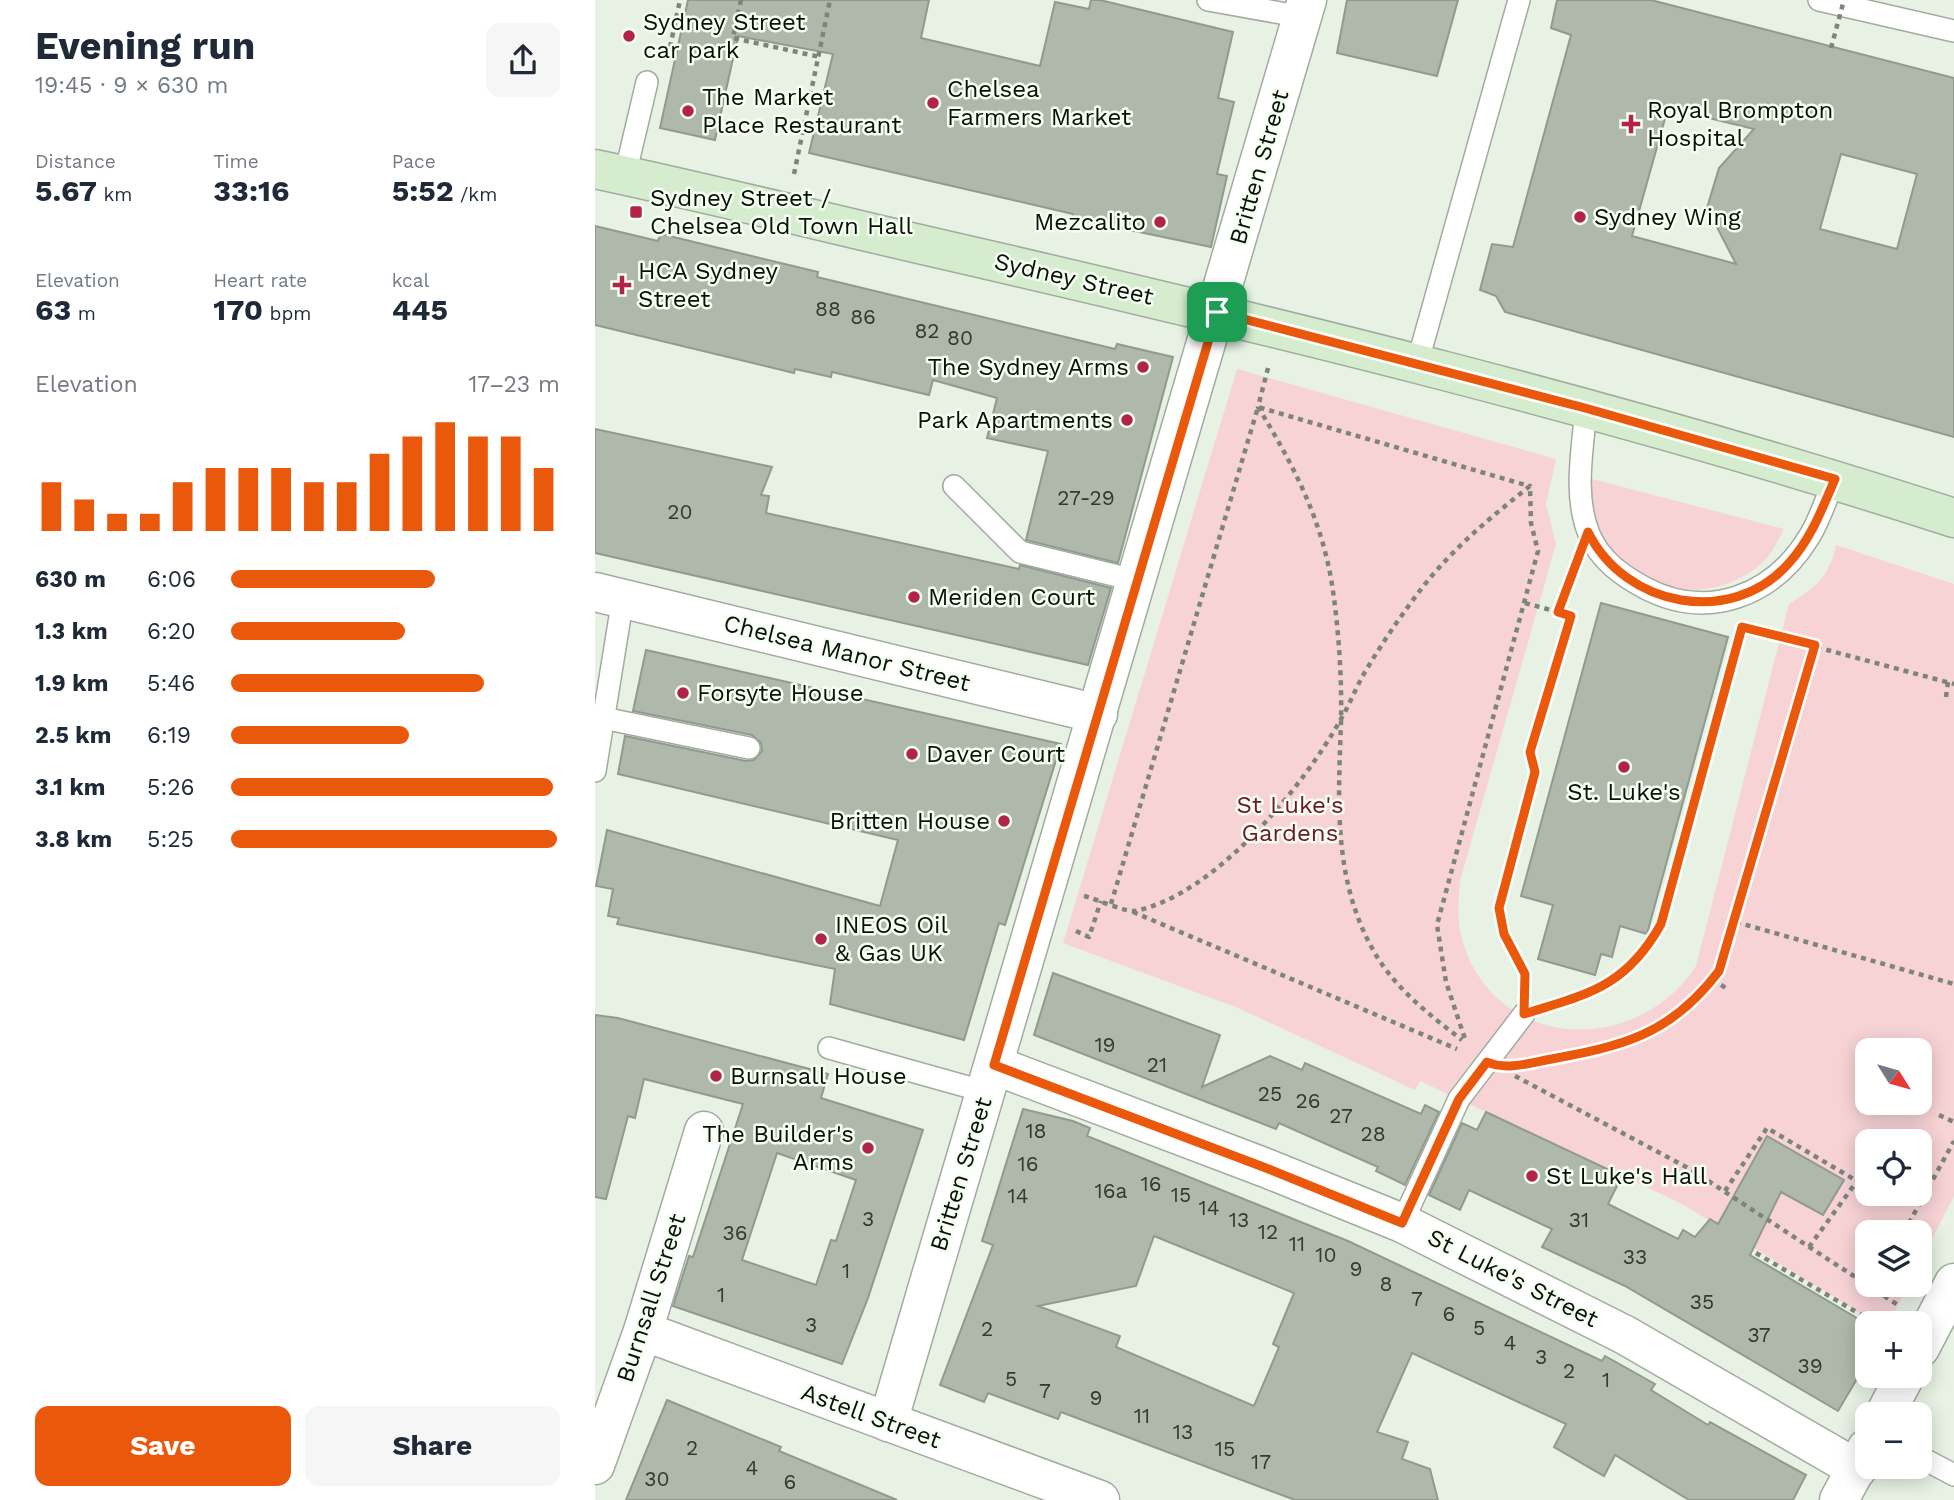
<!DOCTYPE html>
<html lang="en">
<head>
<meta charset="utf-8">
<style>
	body { margin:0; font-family:"Work Sans",sans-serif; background:#f6f6f7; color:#1f2937; height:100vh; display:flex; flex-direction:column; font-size:26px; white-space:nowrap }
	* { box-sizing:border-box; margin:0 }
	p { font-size:23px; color:#747a83 }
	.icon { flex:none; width:38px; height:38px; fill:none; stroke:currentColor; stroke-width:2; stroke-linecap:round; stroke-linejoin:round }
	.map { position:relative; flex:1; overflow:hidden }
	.panel { display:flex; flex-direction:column; background:#fff; width:595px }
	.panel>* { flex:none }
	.needle { width:46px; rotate:127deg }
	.buttons { position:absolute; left:1260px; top:1038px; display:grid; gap:14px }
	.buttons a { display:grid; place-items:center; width:77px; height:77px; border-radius:14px; background:#fff; box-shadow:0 4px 18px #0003; font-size:35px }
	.pin { position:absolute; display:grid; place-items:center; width:60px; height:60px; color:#fff; margin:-30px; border-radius:14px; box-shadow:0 4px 10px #0006 }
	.round { display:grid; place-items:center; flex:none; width:74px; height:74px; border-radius:14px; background:#f6f6f7 }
	.headline { display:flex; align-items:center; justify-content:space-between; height:119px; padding:0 35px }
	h1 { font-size:38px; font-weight:700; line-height:52px }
	.stats { display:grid; grid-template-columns:repeat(3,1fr); gap:10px; height:119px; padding:7px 35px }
	.stats div { display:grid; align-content:center }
	.stats b { font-size:30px; font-weight:700 }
	.stats small { font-size:19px; font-weight:400 }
	.stats p { font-size:19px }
	.chart { height:196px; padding:14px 35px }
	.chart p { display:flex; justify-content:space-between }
	.chart svg { width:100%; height:126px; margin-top:7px; stroke:#ea580c; stroke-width:6 }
	.button { display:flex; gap:14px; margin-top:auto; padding:14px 35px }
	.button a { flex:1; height:80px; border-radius:14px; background:#ea580c; color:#fff; font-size:28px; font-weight:700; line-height:80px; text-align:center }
	.button a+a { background:#f6f6f7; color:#1f2937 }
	ul { padding:0 35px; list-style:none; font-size:23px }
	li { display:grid; grid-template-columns:112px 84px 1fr; align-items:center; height:52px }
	li i { height:18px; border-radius:9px; background:#ea580c }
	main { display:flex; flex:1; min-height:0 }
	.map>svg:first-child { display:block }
	.green { fill:#f7d3d6; fill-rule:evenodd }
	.building { fill:#aeb8ab; stroke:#919a8e; stroke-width:2; fill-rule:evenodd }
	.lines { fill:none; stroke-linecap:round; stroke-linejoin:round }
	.lane-casing { stroke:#a2ab9f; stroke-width:24 }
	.street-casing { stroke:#a2ab9f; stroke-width:41 }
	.secondary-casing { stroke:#a2ab9f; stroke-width:41 }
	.path { stroke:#7d847b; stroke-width:4.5; stroke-dasharray:5 5; stroke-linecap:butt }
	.lane { stroke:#fff; stroke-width:21 }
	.street { stroke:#fff; stroke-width:38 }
	.secondary { stroke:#d6eccf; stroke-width:38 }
	.path-bridge { stroke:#7d847b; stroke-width:4.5; stroke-dasharray:5 5; stroke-linecap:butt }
	.route-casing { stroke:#fff; stroke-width:14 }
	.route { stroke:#ea580c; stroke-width:9 }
	.poi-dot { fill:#b3224b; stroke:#f5fff1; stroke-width:2.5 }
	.labels { text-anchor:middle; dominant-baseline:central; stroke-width:5; stroke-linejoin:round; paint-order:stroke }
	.number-label { font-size:21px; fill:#343932 }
	.poi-label { font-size:24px; fill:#0b0f0a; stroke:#f5fff1; text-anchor:start }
	.street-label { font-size:24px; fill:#0b0f0a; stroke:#f5fff1 }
	.park-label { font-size:24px; fill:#6f152d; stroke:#f5fff1 }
</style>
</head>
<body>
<main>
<section class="panel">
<div class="headline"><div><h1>Evening run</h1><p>19:45 · 9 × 630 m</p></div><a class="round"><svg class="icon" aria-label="share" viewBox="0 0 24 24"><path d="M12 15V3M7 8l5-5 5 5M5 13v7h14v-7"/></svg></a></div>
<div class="stats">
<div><p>Distance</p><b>5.67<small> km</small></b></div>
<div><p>Time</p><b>33:16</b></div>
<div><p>Pace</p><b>5:52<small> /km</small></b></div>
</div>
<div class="stats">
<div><p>Elevation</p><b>63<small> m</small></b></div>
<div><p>Heart rate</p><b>170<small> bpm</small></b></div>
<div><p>kcal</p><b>445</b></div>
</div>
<div class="chart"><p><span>Elevation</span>17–23 m</p>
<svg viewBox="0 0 160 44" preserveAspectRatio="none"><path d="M5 44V27M15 44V33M25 44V38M35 44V38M45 44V27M55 44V22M65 44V22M75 44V22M85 44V27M95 44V27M105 44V17M115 44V11M125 44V6M135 44V11M145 44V11M155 44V22"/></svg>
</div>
<ul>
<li><b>630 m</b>6:06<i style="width:62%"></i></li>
<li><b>1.3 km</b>6:20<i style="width:53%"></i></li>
<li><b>1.9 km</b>5:46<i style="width:77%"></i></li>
<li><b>2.5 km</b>6:19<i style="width:54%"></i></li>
<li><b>3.1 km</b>5:26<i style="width:98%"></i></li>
<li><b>3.8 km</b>5:25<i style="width:99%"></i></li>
</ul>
<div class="button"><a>Save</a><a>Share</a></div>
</section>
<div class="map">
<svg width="1359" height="1500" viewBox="0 0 1359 1500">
	<rect width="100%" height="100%" fill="#e7f2e4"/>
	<!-- green -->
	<g class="green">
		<path d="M642 369 961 459 951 504 961 544 865 881C864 898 862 914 865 930 889 1048 1038 1062 1101 966L1194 604C1220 588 1235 576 1241 545L1359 584V1196L1325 1262V1232H1272V1284L1313 1285 1294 1323H1281L1087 1204 825 1081 820 1090 643 1008 468 943ZM1272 1050H1325V1102H1272ZM1272 1141H1325V1194H1272Z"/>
		<path d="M993 478 1189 529C1182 543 1174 559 1161 568 1120 599 1060 598 1024 561 1017 554 1005 545 1002 537 995 520 996 496 993 478Z"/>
	</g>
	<!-- building -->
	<g class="building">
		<polygon points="93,0 334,0 326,38 445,66 460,2 494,9 496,0 505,0 638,32 623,98 639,102 622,174 632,176 616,247 477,218 478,214 214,153 238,54 143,36 120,140 65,128"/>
		<polygon points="752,0 863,0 842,76 742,53"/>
		<path d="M962 0H1056L1359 78V437L910 312 901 296 885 290 897 244 918 247 976 35 956 28ZM1073 108 1159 129 1124 168 1112 208 1141 264 1037 236ZM1246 154 1322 174 1302 249 1225 229Z"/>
		<polygon points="0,226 63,241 66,234 223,272 222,277 520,349 522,344 578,357 523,563 431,540 453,451 392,438 402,398 338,380 334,395 237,372 236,377 200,369 199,373 0,325"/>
		<polygon points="0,429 177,467 166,495 174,496 171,513 424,569 425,565 516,588 493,665 0,553"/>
		<polygon points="1006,603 1133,637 1052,934 1025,926 1017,957 1006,954 1000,975 943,959 958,905 926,896"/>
		<polygon points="51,650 466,744 410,925 404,923 369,1040 235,1004 240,969 22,924 24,918 13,916 18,889 1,886 12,830 285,906 303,840 23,774 30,736 151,761 159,760 167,751 166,743 157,735 38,711"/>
		<polygon points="458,973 625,1035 607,1087 675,1056 707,1070 710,1063 826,1114 830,1105 844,1112 810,1185 781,1171 783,1167 684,1123 681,1129 439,1035"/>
		<path d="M0 1015 23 1018 233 1074 226 1098 328 1130 273 1298 247 1364 78 1306 94 1256 98 1257 148 1104 49 1079 40 1118 33 1116 11 1199 0 1197ZM182 1153 261 1180 241 1241 236 1240 221 1285 147 1260Z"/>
		<path d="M428 1109 478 1121 495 1128 492 1136 753 1241 1007 1361 1010 1356 1060 1384 1056 1390 1113 1425 1115 1422 1211 1475 1198 1500H1094L1020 1455 1009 1476 959 1447 971 1424 817 1353 782 1432 813 1442 807 1459 835 1469 843 1500H700L466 1412 463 1419 393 1393 389 1402 345 1385 398 1245 387 1241ZM559 1236 699 1293 678 1344 684 1347 659 1406 521 1347 525 1336 443 1306 541 1286Z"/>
		<polygon points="891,1112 1027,1176 1013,1204 1083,1239 1088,1230 1100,1237 1115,1219 1123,1224 1172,1136 1249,1180 1228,1215 1186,1192 1155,1255 1272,1324 1272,1362 1243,1411 1030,1286 947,1247 957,1229 874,1190 865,1210 834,1195 867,1123 882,1130"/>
		<polygon points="72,1400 186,1447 184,1451 302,1500 31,1500"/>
	</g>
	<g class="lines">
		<!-- lane casing -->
		<g class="lane-casing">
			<g id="lane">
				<polyline points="613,0 708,17"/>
				<polyline points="1224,0 1359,31"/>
				<polyline points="30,175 52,82"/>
				<polyline points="822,364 924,0"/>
				<path d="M991 408C988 448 978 495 994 534 1005 560 1026 575 1050 588 1113 621 1178 596 1214 537 1225 520 1231 498 1240 479"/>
				<polyline points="359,486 425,552 543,581"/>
				<polyline points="8,718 154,748"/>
				<polyline points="0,771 28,598"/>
				<polyline points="234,1048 391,1092"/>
				<polyline points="807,1223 864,1099 929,1014"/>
				<polyline points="1325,1457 1359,1475"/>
			</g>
		</g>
		<!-- street casing -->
		<g class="street-casing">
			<g id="street">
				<polyline points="0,592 503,714"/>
				<polyline points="399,1065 671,1168 807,1223 1030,1335 1262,1469"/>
				<polyline points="48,1331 505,1500"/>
				<polyline points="1325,1348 1359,1283"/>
				<polyline points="1290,1414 1310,1376"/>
				<polyline points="293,1422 712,0"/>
				<polyline points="0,1465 48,1331 109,1131"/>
				<polyline points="1244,1500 1272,1448"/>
			</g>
		</g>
		<!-- secondary casing -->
		<g class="secondary-casing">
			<path id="secondary" d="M0 169C113 193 224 221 337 247 681 326 1023 409 1359 518"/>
		</g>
		<!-- path -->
		<g class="path">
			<polyline points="146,0 138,38 225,57"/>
			<polyline points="73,57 85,0"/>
			<polyline points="199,174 235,0"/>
			<path d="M673 368 663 407C699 466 728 521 738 591 744 634 747 680 746 723 743 803 738 883 781 955 802 990 836 1016 867 1040"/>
			<polyline points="930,603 963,612 979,570"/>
			<polyline points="1154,629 1359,684"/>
			<polyline points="1351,697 1353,682"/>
			<path d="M489 896C501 899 530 912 540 911 620 895 708 787 746 719 755 704 761 687 770 672 787 643 807 614 827 588 858 548 896 517 935 486L936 523 943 551 842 925 851 982 870 1039"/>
			<polyline points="516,904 663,407 934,486"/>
			<polyline points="538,912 862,1049"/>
			<polyline points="1141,922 1359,984"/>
			<polyline points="481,931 494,937 506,901"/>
			<polyline points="1118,979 1132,989"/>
			<path d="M930 983C930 959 908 942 905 919 902 892 932 803 941 772L935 752 976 616 963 612"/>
			<path d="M957 1005C1011 988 1038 975 1066 924L1146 630"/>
			<path d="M933 1063C1014 1051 1073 1039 1124 971L1220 645"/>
			<polyline points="920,1076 1095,1169 1303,1305"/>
			<polyline points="1344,1115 1359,1122"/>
			<polyline points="1130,1191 1172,1128 1262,1181"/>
			<polyline points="1309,1232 1359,1141"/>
			<polyline points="1214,1247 1265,1177"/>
			<polyline points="1161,1253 1280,1323"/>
		</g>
		<!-- lane -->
		<use href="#lane" class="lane"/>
		<!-- street -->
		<use href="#street" class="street"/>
		<!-- secondary -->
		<use href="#secondary" class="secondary"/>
		<!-- path-bridge -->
		<polyline class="path-bridge" points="1236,48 1249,0"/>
	</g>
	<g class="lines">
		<!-- route casing -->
		<g class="route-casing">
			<path id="route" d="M622 312 990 408 1240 479C1227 509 1216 539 1194 563 1137 628 1030 607 993 532L963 612 976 616 935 752 940 772 904 908 909 934 930 974 929 1014C993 994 1031 987 1066 924L1147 627 1220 645 1124 971C1075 1036 1027 1046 951 1060 932 1064 910 1070 892 1062L864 1099 807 1223 671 1168 399 1065Z"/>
		</g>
		<!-- route -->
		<use href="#route" class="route"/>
	</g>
	<!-- markers -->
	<g class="poi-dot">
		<circle cx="34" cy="36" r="7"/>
		<circle cx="338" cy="103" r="7"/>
		<circle cx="93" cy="111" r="7"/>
		<path d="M1032.5 113.5h7v7h7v7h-7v7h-7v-7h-7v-7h7z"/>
		<rect x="34" y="205" width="14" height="14" rx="3.5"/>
		<circle cx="985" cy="217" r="7"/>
		<circle cx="565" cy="222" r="7"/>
		<path d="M23.5 274.5h7v7h7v7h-7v7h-7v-7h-7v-7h7z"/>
		<circle cx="548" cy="367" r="7"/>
		<circle cx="532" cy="420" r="7"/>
		<circle cx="319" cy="597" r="7"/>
		<circle cx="88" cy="693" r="7"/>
		<circle cx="317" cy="754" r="7"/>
		<circle cx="1029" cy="767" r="7"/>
		<circle cx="409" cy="821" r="7"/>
		<circle cx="226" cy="939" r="7"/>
		<circle cx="121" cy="1076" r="7"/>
		<circle cx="273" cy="1148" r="7"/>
		<circle cx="937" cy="1176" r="7"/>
	</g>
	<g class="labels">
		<!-- number labels -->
		<g class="number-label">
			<text x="233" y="308">88</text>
			<text x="268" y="316">86</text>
			<text x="332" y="330">82</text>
			<text x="365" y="337">80</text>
			<text x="491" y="497">27-29</text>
			<text x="85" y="511">20</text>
			<text x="510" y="1044">19</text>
			<text x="562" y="1064">21</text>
			<text x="675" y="1093">25</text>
			<text x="713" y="1100">26</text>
			<text x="746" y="1115">27</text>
			<text x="441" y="1130">18</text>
			<text x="778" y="1133">28</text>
			<text x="433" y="1163">16</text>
			<text x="556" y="1183">16</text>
			<text x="516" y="1190">16a</text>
			<text x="586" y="1194">15</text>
			<text x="423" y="1195">14</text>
			<text x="614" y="1207">14</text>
			<text x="273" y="1218">3</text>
			<text x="644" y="1219">13</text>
			<text x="984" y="1219">31</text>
			<text x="673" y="1231">12</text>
			<text x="140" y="1232">36</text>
			<text x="702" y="1243">11</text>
			<text x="731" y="1254">10</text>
			<text x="1040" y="1256">33</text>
			<text x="761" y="1268">9</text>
			<text x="251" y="1270">1</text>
			<text x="791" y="1283">8</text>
			<text x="126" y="1294">1</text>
			<text x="822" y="1298">7</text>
			<text x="1107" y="1301">35</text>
			<text x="854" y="1313">6</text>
			<text x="216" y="1324">3</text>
			<text x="884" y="1327">5</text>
			<text x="392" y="1328">2</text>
			<text x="1164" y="1334">37</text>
			<text x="915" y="1342">4</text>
			<text x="946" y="1356">3</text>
			<text x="1215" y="1365">39</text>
			<text x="974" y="1370">2</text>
			<text x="416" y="1378">5</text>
			<text x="1011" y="1379">1</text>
			<text x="450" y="1390">7</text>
			<text x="501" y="1397">9</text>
			<text x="547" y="1415">11</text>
			<text x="588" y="1431">13</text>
			<text x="97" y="1447">2</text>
			<text x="630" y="1448">15</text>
			<text x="666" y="1461">17</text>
			<text x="157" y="1467">4</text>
			<text x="62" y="1478">30</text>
			<text x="195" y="1481">6</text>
		</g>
		<!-- poi labels -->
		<g class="poi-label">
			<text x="48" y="22">Sydney Street<tspan x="48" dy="28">car park</tspan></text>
			<text x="352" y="89">Chelsea<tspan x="352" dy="28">Farmers Market</tspan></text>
			<text x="107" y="97">The Market<tspan x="107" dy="28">Place Restaurant</tspan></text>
			<text x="1052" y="110">Royal Brompton<tspan x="1052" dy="28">Hospital</tspan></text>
			<text x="55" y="198">Sydney Street /<tspan x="55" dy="28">Chelsea Old Town Hall</tspan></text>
			<text x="999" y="217">Sydney Wing</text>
			<text x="551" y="222" text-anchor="end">Mezcalito</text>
			<text x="43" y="271">HCA Sydney<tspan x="43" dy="28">Street</tspan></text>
			<text x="534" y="367" text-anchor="end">The Sydney Arms</text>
			<text x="518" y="420" text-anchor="end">Park Apartments</text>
			<text x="333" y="597">Meriden Court</text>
			<text x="102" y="693">Forsyte House</text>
			<text x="331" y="754">Daver Court</text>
			<text x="1029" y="792" text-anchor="middle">St. Luke's</text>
			<text x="395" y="821" text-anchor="end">Britten House</text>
			<text x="240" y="925">INEOS Oil<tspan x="240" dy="28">&amp; Gas UK</tspan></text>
			<text x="135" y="1076">Burnsall House</text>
			<text x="259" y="1134" text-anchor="end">The Builder's<tspan x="259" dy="28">Arms</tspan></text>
			<text x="951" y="1176">St Luke's Hall</text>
		</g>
		<!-- street labels -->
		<g class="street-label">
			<text transform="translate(664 167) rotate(-74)">Britten Street</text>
			<text transform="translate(479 279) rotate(13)">Sydney Street</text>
			<text transform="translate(252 653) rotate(14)">Chelsea Manor Street</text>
			<text transform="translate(366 1174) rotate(-73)">Britten Street</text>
			<text transform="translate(918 1278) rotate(27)">St Luke's Street</text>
			<text transform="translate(56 1298) rotate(-72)">Burnsall Street</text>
			<text transform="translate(276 1416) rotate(20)">Astell Street</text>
		</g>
		<!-- park labels -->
		<g class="park-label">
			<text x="695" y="805">St Luke's<tspan x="695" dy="28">Gardens</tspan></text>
		</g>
	</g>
</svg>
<div class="buttons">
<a><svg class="needle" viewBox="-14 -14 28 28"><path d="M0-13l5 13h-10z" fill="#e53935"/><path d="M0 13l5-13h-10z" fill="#747a83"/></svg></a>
<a><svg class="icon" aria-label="locate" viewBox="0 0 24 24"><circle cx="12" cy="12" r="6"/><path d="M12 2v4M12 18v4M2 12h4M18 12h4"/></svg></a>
<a><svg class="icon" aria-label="layers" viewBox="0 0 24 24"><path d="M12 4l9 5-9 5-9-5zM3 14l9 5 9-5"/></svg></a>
<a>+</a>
<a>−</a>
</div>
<div class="pin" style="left:622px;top:312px;background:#1e9e55"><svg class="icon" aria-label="arrive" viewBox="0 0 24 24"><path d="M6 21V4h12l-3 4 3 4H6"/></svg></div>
</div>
</main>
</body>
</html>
